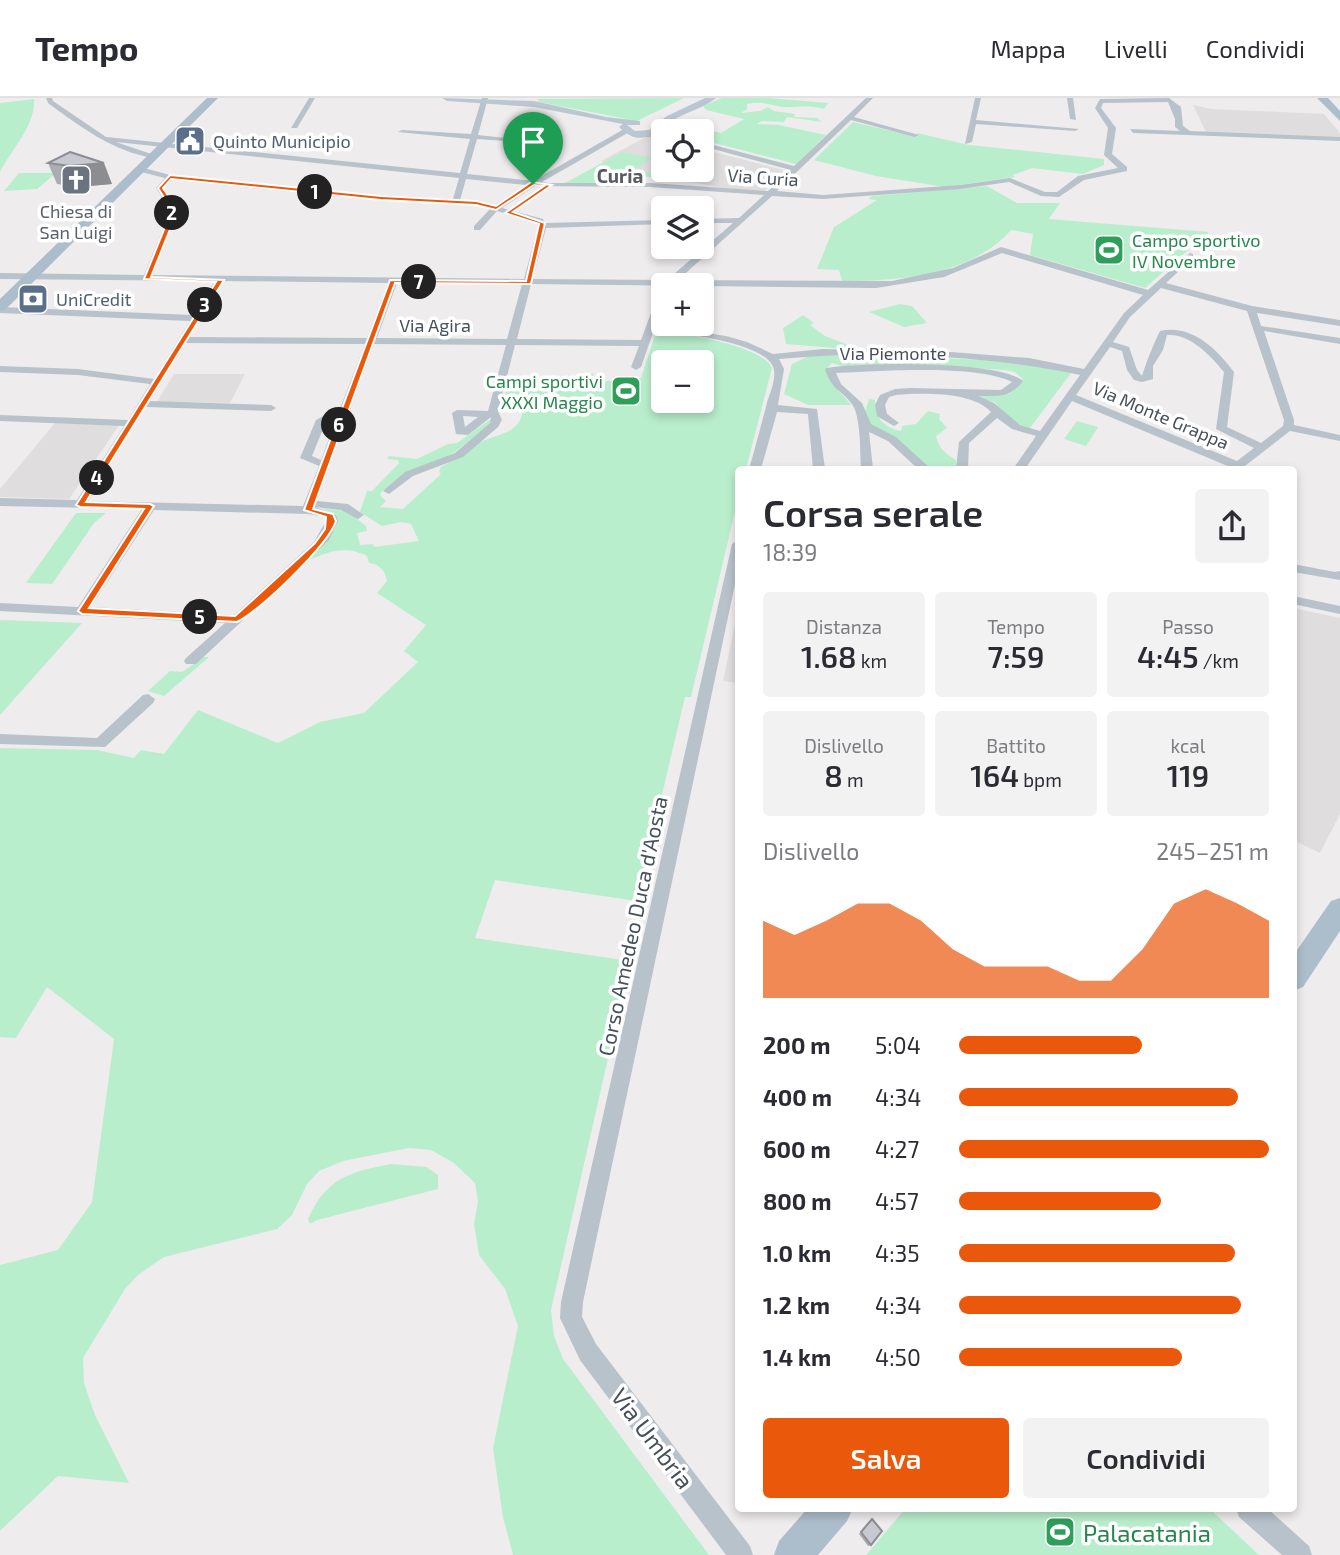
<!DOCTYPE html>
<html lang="it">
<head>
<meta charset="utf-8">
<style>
	body { margin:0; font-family:"Exo 2",sans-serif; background:#f2f2f3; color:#2b2b33; height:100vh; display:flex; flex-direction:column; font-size:26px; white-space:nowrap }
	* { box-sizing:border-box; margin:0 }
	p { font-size:23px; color:#7c7c81 }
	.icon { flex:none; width:38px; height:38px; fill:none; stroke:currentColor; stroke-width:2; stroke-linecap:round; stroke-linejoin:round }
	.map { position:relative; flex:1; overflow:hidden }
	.drawer { position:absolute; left:735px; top:368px; width:562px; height:1046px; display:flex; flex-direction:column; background:#fff; border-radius:7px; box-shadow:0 4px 10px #0003 }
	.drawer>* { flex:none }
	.buttons { position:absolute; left:651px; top:21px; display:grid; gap:14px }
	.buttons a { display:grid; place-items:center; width:63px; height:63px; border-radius:7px; background:#fff; box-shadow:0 4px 10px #0003; font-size:35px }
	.pin { position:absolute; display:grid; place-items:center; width:60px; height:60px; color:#fff; margin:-72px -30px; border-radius:50% 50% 50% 0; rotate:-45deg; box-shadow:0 0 7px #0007 }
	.pin .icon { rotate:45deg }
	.km { position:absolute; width:35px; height:35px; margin:-18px; border-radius:50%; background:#222; color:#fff; font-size:19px; line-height:35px; text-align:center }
	.round { display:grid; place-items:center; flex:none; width:74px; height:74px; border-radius:7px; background:#f2f2f3 }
	.overview { display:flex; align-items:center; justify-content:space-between; height:119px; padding:0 28px }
	h1 { font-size:38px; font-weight:600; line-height:52px }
	.figures { display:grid; grid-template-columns:repeat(3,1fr); gap:10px; height:119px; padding:7px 28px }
	.figures div { display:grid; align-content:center; border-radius:7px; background:#f2f2f3; text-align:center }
	.figures b { font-size:30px; font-weight:600 }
	.figures small { font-size:19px; font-weight:400 }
	.figures p { font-size:19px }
	.chart { height:196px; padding:14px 28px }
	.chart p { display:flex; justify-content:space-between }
	.chart svg { width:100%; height:126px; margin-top:7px; fill:#ea580c; opacity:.7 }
	.action { display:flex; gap:14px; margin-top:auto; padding:14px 28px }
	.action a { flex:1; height:80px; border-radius:7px; background:#ea580c; color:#fff; font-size:28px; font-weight:600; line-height:80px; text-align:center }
	.action a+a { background:#f2f2f3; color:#2b2b33 }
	ul { padding:0 28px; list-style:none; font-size:23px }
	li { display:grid; grid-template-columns:112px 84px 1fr; align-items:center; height:52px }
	li i { height:18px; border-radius:9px; background:#ea580c }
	header { display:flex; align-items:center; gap:42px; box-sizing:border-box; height:98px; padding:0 35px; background:#fff; border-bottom:2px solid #e1e1e2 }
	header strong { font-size:33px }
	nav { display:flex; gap:38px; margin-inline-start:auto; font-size:24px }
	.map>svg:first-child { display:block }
	.education { fill:#e0dddf }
	.green { fill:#b9eecc; fill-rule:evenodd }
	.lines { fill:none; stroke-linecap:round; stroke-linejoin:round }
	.street { fill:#b8c2ca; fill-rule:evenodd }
	.secondary { fill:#bac6d1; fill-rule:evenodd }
	.primary { fill:#acbdcc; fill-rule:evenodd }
	.wall { fill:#aaaeb3 }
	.shaded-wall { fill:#8b8d92 }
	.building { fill:#c6cad0; stroke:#8b8d92; stroke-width:2 }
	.route { fill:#ea580c; stroke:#fff; stroke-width:2; fill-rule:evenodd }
	.labels { text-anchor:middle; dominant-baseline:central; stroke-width:7; stroke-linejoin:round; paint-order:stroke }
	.far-service-label { font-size:18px; fill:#4e5e75; stroke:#fff; text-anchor:start }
	.far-street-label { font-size:18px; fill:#45515a; stroke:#fff }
	.far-worship-label { font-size:18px; fill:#5b616d; stroke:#fff }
	.far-leisure-label { font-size:18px; fill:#27864d; stroke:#fff; text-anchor:start }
	.far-neighbourhood-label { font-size:19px; font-weight:bold; fill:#595d62; stroke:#fff }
	.street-label { font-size:21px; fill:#45515a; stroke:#fff }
	.near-street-label { font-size:24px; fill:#45515a; stroke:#fff }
	.near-leisure-label { font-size:24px; fill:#27864d; stroke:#fff; text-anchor:start }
</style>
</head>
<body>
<header>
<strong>Tempo</strong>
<nav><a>Mappa</a><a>Livelli</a><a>Condividi</a></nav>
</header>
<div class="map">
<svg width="1340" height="1457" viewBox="0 0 1340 1457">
	<rect width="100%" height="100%" fill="#efeced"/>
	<!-- education -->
	<g class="education">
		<polygon points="1193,7 1212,11 1324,16 1340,35 1340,40 1207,36"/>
		<polygon points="646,39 663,41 663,72 702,72 702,51 787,73 764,93 720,90 601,63"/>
		<polygon points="174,276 245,276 230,305 157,304"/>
		<polygon points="55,325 119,327 69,401 0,399 0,391"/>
		<polygon points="1293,510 1340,520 1340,716 1320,755 1293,742"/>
		<polygon points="738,512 738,585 723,583"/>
	</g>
	<!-- green -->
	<g class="green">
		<polygon points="684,0 637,23 539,4 538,1"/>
		<path d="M722 0H768L828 5 824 11C810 7 802 9 788 9 772 9 766 2 747 6V11L741 15 760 13 768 9 774 13 795 16 794 19 817 20 822 24 787 19 784 24 762 23 757 26 779 27 826 37 796 66 702 42V33L664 31 674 23 721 35 744 21 706 12 703 8Z"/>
		<path d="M34 1C36 27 11 52 0 74V5Z"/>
		<polygon points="853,24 917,39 917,35 969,47 1104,61 1104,67 1083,76 1032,70 1013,77 1015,79 944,89 876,78 814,62"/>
		<polygon points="622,54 652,60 635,71 697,85 640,78 636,85 565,85"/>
		<polygon points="19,75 56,75 37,91 4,93"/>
		<path d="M987 88 1017 105H1060L1049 121 1209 134 1145 190 1030 157 1033 136 1011 132C970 178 900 183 842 183L839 172 817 171 834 129 877 102 868 101 872 98Z"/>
		<polygon points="900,206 912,208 927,225 904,229 869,214"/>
		<polygon points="803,217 814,225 810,227 825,238 846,246 847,251 786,246 783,230"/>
		<path d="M666 233C688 236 764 249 772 270L746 371H738V401L691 599H685L637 803 495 782 475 840 630 863 551 1212 554 1238 563 1261 709 1457H513L503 1419 493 1350 518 1228 505 1191 479 1157 474 1126 478 1103 475 1085 454 1065 431 1052 409 1050 343 1063 319 1073 307 1086 292 1117 277 1131 164 1159 138 1177 125 1191 83 1260 84 1285 95 1317 129 1385 58 1378 0 1433V1167L58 1152 92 1104 114 941 47 889 16 940 0 939V650L97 652 134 660 141 652 164 656 198 612 278 645 320 624 364 615 418 564 404 553 426 527 377 495 387 483C385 473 380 466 369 465L367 458C343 446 327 455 306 463L329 440 337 425 335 416 320 410 347 413 366 428 367 433 357 435 360 447 373 446 374 449 419 443 411 426 401 424 382 428 360 414 367 393H372L399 365 398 362 387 361 389 358 417 361 448 346 457 345 491 321V325L455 354 382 393 380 397 386 403 380 409 403 411 441 376 439 374 441 369C455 362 469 349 483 343 499 336 523 334 522 311L505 301 506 289 512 281H576L594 275 592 281 595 284 641 280 655 237 666 236ZM663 264H702V303H663Z"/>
		<path d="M811 257 925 259 1020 264 1071 275 1030 330 1009 323 995 304 956 296H1009L1023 281 1015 274 1005 272 907 266 842 268 832 265 826 271C829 288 842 294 851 307H808L784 296 792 266Z"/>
		<path d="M869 301 875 302C875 320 883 329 901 333L902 328 916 326 928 313 940 316 939 321 947 330 936 338C939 351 945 355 956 362L957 371H928L896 340 869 325 865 313Z"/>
		<polygon points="1077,323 1098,329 1086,348 1064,341"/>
		<polygon points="76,415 106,415 94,425 52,486 26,485"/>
		<polygon points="0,522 82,525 0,617"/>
		<polygon points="204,559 209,559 164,598 148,593 170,573 182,574"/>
		<path d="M392 1066 426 1069 438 1077V1091L317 1122 310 1126 308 1121C326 1080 351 1073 392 1066Z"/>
		<polygon points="906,1410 1210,1411 1259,1457 866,1457"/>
	</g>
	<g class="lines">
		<!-- street -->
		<g class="street">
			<path d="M46 0H52L53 3 106 39 460 75 470 41 398 34 402 32 471 36 482 0H488L478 37 525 42 521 44 477 41 467 76 533 83 624 31 631 33 542 84 549 85H650L768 93 791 72 702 48V44L794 68 866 0H873L854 19 919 37 915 39 851 22 777 93 823 97 960 87 1010 80 1045 94H1057L1078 78 1118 70 1104 57 1108 30 1095 10 1100 1 1169 0 1181 9 1183 28 1190 33 1340 39V43L1133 35 1130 31 1180 33 1175 29V21L1168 4 1103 5 1101 10 1116 30 1112 56 1127 69V73L1084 82 1059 99 1041 98 1009 84 960 91 823 101 772 98 678 182 892 183 953 170 1001 149 1148 192 1190 155 1193 156V160L1166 185 1252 208 1340 222V228L1257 215 1261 228 1340 240V246L1264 233 1294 322V327L1340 337V343L1290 333 1241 371H1228L1230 369 1072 303 1025 371H1013L1036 338 1012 331 997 320 969 345 968 371H956L959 344 991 314C972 293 921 295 896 297L889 299 885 307 887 316 899 325 894 328 877 318 875 307 880 297 895 291 910 290 1001 292 1012 284C977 266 878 273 836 275L841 286 862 305 871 326 896 339 931 371H918L888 343 869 334 873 371H861C860 355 861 318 852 306 840 290 834 295 825 272L826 270C861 264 999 262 1023 283 1010 300 998 298 978 298L994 305 1020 327 1040 333 1080 277C985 257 875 252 779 261L784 271 778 307 817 311 825 371H813L808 316 777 314 761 371H749C755 351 761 327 766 309 768 298 776 285 774 272 770 244 678 235 654 232L641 269 636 272 631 269 639 248 515 247 498 313 502 322 498 329 463 359 413 378 389 396 383 393 405 374 455 355 490 325 491 319 468 337 456 336 452 315 457 312 488 313 506 247 374 246 317 403 348 406 364 417 358 421 341 412 315 409 336 417 338 423 329 442 196 566H186L184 563 186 560 225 525 0 513V505L78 509 142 411 0 408V400L77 402 124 328 0 323V317L128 322 150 286 78 277 0 274V268L78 271 154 281 190 223 0 215V209L193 217 215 183 0 181V175L144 177 166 124 169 109 156 90 165 80 137 73 140 69 170 77 342 95 453 101 459 80 116 44 157 58 153 60C112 53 81 29 48 5ZM466 81 526 87 494 108 460 102ZM172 82 342 99 476 107 490 111 474 128V132H480L497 113 536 125 538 128 524 181 153 177 174 124 177 109 164 90ZM535 88 650 89 764 97 739 120 702 121V125H733L667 182 533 181 546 130 663 126V122L545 125 543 121 502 110ZM1002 155 1143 197 1124 215 1084 271 1029 260 951 254 823 251 773 256 747 244 726 238 656 227 663 208V193L658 196 641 242 517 241 531 186 876 190 944 179ZM224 183 388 185 367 240 189 239ZM397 185 522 186 507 241 377 240ZM1161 190 1247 213 1284 322 1283 328 1261 345 1227 329 1234 274C1216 250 1191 226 1160 233 1153 247 1146 265 1142 278L1137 272 1129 249 1113 244 1130 219ZM1167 237C1190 235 1211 258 1224 274L1216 331 1254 350 1237 363 1076 297 1110 249 1122 253 1127 272 1134 282 1142 284 1153 281V268L1163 252ZM186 245 365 246 341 308 316 322 300 360 319 368 303 408 88 403 146 309 271 313 276 310 271 307 150 303ZM463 318 478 319 465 329ZM337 319 321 362 312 358 325 326ZM154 412 308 416 325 419 326 423 314 444 234 517 91 509Z"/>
			<polygon points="309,0 315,0 297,30 291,30"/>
			<polygon points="975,0 981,0 976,22 1079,31 1075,33 976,26 972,44 965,46"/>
			<polygon points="1067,0 1073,0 1076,22 1070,21"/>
			<polygon points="646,35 663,36 663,40 643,39"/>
			<polygon points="738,442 738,472 583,1204 582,1219 596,1246 750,1448 753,1457 726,1457 580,1262 560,1220 561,1204 732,446"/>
			<polygon points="1293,466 1335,474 1340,473 1340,482 1293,474"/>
			<polygon points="1293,498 1340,508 1340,516 1293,506"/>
			<polygon points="148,596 155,601 153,605 105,649 0,646 0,636 97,640 143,597"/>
			<polygon points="1236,1410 1267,1410 1309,1448 1312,1457 1282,1457 1239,1419"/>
		</g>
		<!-- secondary -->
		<path class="secondary" d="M442 0 534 3 606 19 640 23V27H627L635 33 649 32 667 18 705 0H716C705 9 690 13 677 20 656 31 643 53 619 29L623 26 534 9 447 3Z"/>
		<!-- primary -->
		<g class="primary">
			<polygon points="207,0 218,0 5,212 0,213 0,201"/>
			<polygon points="1317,0 1328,0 1340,13 1340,23"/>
			<polygon points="1340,800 1340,833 1303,889 1293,893 1293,858 1331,803"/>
			<polygon points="808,1410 853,1410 847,1423 818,1457 774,1457 779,1443"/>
		</g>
	</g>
	<!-- wall -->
	<g class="wall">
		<polygon points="70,54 112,86 78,89 57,86 48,65"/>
		<polygon points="872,1421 871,1447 868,1448 859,1436"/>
	</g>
	<!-- shaded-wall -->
	<polygon class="shaded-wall" points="104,65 112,86 78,89 70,68"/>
	<!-- building -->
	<g class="building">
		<polygon points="70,54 104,65 70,68 48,65"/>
		<polygon points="872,1421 882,1433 871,1447 861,1434"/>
	</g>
	<!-- route -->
	<path class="route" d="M170 77 381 98 476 103 496 108 531 84 552 87 513 114 545 125 531 186 395 185 313 411 333 416 336 423C329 446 259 514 237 524L82 516 78 513 144 411 80 409 76 407 216 184 144 181 167 124 170 109 158 90ZM171 81 381 102 476 107 496 112 534 87 544 88 505 115 539 126 526 183 390 182 304 412 326 419 325 431 315 445 235 518 89 510 154 408 150 406 86 404 224 182 151 179 173 124 176 109 163 90Z"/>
	<!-- icons -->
	<defs>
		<g id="civic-square" transform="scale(1.575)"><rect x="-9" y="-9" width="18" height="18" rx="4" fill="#5c6f8a" stroke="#fff"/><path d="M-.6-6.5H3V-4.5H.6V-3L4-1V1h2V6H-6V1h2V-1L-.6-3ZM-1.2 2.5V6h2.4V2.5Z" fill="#fff"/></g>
		<g id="church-square" transform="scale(1.575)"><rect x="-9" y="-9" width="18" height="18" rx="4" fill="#6b7280" stroke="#fff"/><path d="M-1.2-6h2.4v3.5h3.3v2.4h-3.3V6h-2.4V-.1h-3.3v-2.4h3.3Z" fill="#fff"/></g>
		<g id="stadium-square" transform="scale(1.575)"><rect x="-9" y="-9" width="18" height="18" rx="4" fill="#2e9e5b" stroke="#fff"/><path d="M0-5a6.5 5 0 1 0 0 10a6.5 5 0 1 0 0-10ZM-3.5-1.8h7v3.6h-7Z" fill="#fff"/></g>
		<g id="bank-square" transform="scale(1.575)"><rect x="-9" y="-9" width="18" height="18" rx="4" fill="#5c6f8a" stroke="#fff"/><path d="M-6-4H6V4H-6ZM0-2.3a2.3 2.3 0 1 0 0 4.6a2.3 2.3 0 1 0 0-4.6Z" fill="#fff"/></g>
	</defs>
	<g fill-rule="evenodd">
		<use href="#civic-square" x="190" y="43"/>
		<use href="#church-square" x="76" y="82"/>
		<use href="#stadium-square" x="1109" y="152"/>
		<use href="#bank-square" x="33" y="201"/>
		<use href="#stadium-square" x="626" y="293"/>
		<use href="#stadium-square" x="1060" y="1434"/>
	</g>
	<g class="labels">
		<!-- far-service labels -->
		<g class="far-service-label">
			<text x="213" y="43">Quinto Municipio</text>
			<text x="56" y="201">UniCredit</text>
		</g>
		<!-- far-street labels -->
		<g class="far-street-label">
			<text transform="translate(763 79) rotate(4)">Via Curia</text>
			<text x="435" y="227">Via Agira</text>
			<text x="893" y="255">Via Piemonte</text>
			<text transform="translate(1161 317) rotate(23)">Via Monte Grappa</text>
		</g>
		<!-- far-worship labels -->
		<g class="far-worship-label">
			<text x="76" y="113">Chiesa di<tspan x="76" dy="21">San Luigi</tspan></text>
		</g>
		<!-- far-leisure labels -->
		<g class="far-leisure-label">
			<text x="1132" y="142">Campo sportivo<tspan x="1132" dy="21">IV Novembre</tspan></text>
			<text x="603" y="283" text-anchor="end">Campi sportivi<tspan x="603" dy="21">XXXI Maggio</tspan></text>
		</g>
		<!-- far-neighbourhood labels -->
		<g class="far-neighbourhood-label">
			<text x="620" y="77">Curia</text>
		</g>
		<!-- street labels -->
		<g class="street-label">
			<text transform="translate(632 828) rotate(-78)">Corso Amedeo Duca d'Aosta</text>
		</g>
		<!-- near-street labels -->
		<g class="near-street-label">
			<text transform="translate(653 1340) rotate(53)">Via Umbria</text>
		</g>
		<!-- near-leisure labels -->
		<g class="near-leisure-label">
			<text x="1083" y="1434">Palacatania</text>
		</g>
	</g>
</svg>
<div class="buttons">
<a><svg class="icon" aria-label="locate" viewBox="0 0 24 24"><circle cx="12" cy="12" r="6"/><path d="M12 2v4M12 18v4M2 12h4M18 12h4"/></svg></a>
<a><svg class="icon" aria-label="layers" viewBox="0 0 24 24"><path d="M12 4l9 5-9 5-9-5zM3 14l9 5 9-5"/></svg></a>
<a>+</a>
<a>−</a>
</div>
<div class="pin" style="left:533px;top:86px;background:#1e9e55"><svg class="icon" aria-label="arrive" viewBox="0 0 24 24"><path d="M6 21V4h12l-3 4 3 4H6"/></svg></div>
<b class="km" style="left:315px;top:94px">1</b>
<b class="km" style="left:172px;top:115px">2</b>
<b class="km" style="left:205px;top:207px">3</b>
<b class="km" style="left:97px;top:380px">4</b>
<b class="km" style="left:200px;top:519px">5</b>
<b class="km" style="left:339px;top:327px">6</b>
<b class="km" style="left:419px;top:184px">7</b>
<section class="drawer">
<div class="overview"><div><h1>Corsa serale</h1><p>18:39</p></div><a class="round"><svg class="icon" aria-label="share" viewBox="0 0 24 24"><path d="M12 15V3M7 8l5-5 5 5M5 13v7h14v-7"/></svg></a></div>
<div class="figures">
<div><p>Distanza</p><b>1.68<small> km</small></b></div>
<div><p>Tempo</p><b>7:59</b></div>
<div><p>Passo</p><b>4:45<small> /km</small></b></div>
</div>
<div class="figures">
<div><p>Dislivello</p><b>8<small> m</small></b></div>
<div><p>Battito</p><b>164<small> bpm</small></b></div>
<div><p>kcal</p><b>119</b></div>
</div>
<div class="chart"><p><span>Dislivello</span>245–251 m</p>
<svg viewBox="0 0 160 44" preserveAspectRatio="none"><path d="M0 44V17L10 22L20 17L30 11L40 11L50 17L60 27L70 33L80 33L90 33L100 38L110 38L120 27L130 11L140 6L150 11L160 17V44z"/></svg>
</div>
<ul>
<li><b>200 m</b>5:04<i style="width:59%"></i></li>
<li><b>400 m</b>4:34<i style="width:90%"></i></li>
<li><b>600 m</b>4:27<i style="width:100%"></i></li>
<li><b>800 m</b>4:57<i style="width:65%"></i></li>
<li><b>1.0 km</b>4:35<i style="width:89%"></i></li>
<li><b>1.2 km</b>4:34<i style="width:91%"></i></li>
<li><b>1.4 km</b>4:50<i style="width:72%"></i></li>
</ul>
<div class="action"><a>Salva</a><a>Condividi</a></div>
</section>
</div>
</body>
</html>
